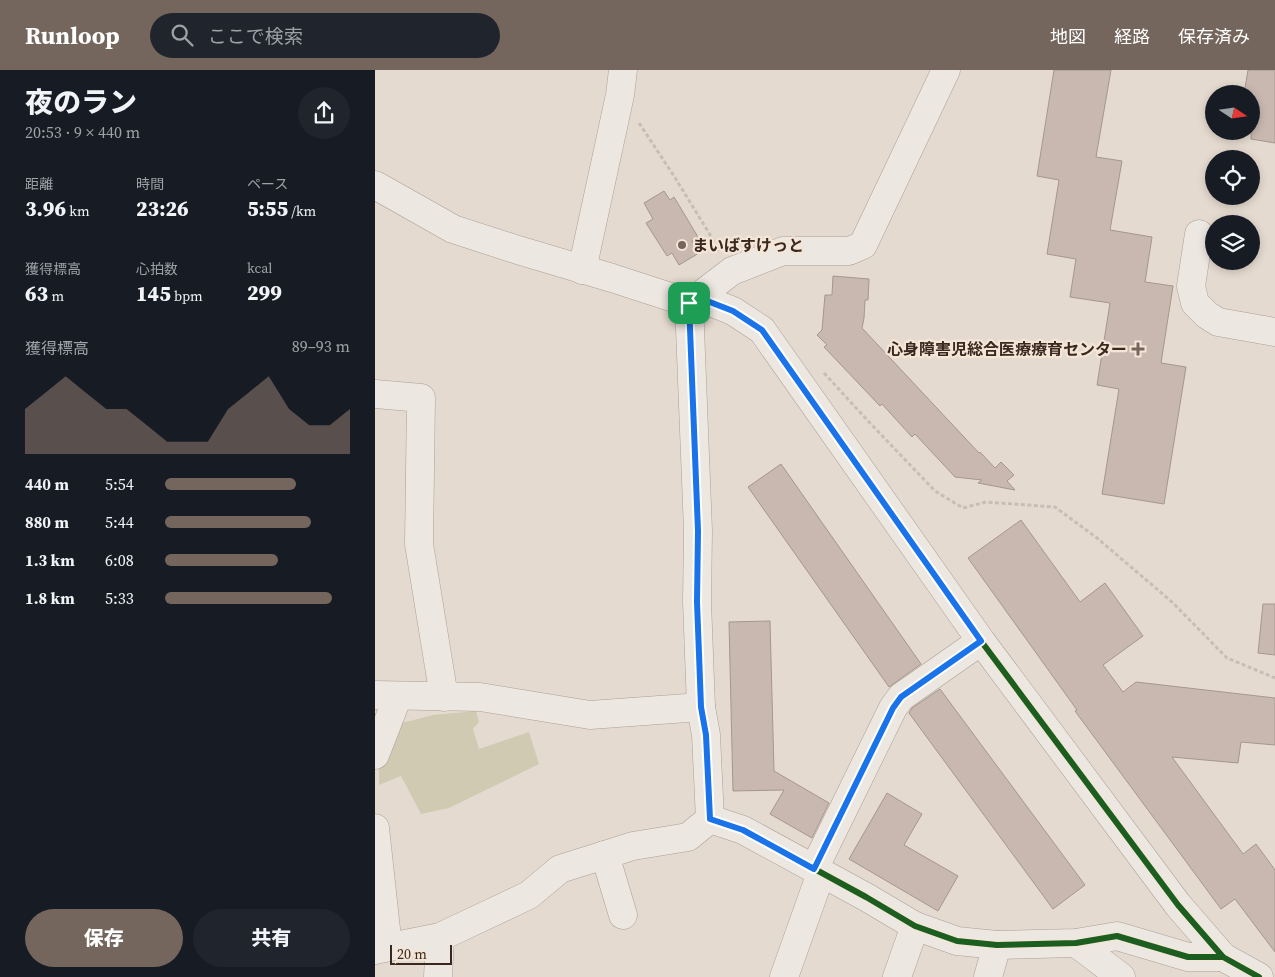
<!DOCTYPE html>
<html lang="ja">
<head>
<meta charset="utf-8">
<style>
	body { margin:0; font-family:"Source Serif 4","Noto Sans JP",serif; background:#20242c; color:#f1f3f6; height:100vh; display:flex; flex-direction:column; font-size:19px; white-space:nowrap }
	* { box-sizing:border-box; margin:0 }
	p { font-size:16px; color:#9ea1a6 }
	.icon { flex:none; width:28px; height:28px; fill:none; stroke:currentColor; stroke-width:2; stroke-linecap:round; stroke-linejoin:round }
	.map { position:relative; flex:1; overflow:hidden }
	.side { display:flex; flex-direction:column; background:#171b24; width:375px }
	.side>* { flex:none }
	.needle { width:32px; rotate:103deg }
	.buttons { position:absolute; left:830px; top:15px; display:grid; gap:10px }
	.buttons a { display:grid; place-items:center; width:55px; height:55px; border-radius:50%; background:#171b24; box-shadow:0 2px 8px #0003; font-size:25px }
	.scale { position:absolute; left:15px; bottom:12px; width:62px; box-sizing:border-box; padding-left:5px; border:2px solid #392720; border-top:0; font-size:14px; line-height:18px; white-space:nowrap; color:#392720; -webkit-text-stroke:4px #f4e6d7; paint-order:stroke }
	.pin { position:absolute; display:grid; place-items:center; width:42px; height:42px; color:#fff; margin:-21px; border-radius:10px; box-shadow:0 2px 8px #0006 }
	.round { display:grid; place-items:center; flex:none; width:52px; height:52px; border-radius:26px; background:#20242c }
	.overview { display:flex; align-items:center; justify-content:space-between; height:85px; padding:0 25px }
	h1 { font-size:28px; font-weight:800; line-height:38px }
	.stats { display:grid; grid-template-columns:repeat(3,1fr); gap:8px; height:85px; padding:5px 25px }
	.stats div { display:grid; align-content:center }
	.stats b { font-size:21px; font-weight:800 }
	.stats small { font-size:14px; font-weight:400 }
	.stats p { font-size:14px }
	.chart { height:140px; padding:10px 25px }
	.chart p { display:flex; justify-content:space-between }
	.chart svg { width:100%; height:90px; margin-top:5px; fill:#75665d; opacity:.7 }
	.button { display:flex; gap:10px; margin-top:auto; padding:10px 25px }
	.button a { flex:1; height:58px; border-radius:30px; background:#75665d; color:#fff; font-size:20px; font-weight:800; line-height:58px; text-align:center }
	.button a+a { background:#20242c; color:#f1f3f6 }
	ul { padding:0 25px; list-style:none; font-size:16px }
	li { display:grid; grid-template-columns:80px 60px 1fr; align-items:center; height:38px }
	li i { height:12px; border-radius:6px; background:#75665d }
	header { display:flex; align-items:center; gap:30px; box-sizing:border-box; height:70px; padding:0 25px; background:#75665d; color:#fff }
	header strong { font-size:24px }
	nav { display:flex; gap:28px; margin-inline-start:auto; font-size:18px }
	.search { width:350px; height:45px; background:#20242c; display:flex; align-items:center; gap:12px; box-sizing:border-box; padding:0 18px; border-radius:28px; color:#9ea1a6; font-size:19px }
	main { display:flex; flex:1; min-height:0 }
	.map>svg:first-child { display:block }
	.cemetery { fill:#d1cab2 }
	.building { fill:#c8b8b0; stroke:#a5968e }
	.lines { fill:none; stroke-linecap:round; stroke-linejoin:round }
	.minor-casing { stroke:#aaa098; stroke-width:29 }
	.path { stroke:#c6beb7; stroke-width:3; stroke-dasharray:4 2.5; stroke-linecap:butt }
	.minor { stroke:#ede7e1; stroke-width:28 }
	.cycleway-casing { stroke:#f4e6d7; stroke-width:9 }
	.cycleway { stroke:#1b5e20; stroke-width:6 }
	.route-casing { stroke:#fff; stroke-width:10 }
	.route { stroke:#1a73e8; stroke-width:6 }
	.poi-dot { fill:#75665d; stroke:#f4e6d7; stroke-width:2 }
	.labels { text-anchor:middle; dominant-baseline:central; stroke-width:4.5; stroke-linejoin:round; paint-order:stroke }
	.poi-label { font-size:16px; font-weight:bold; fill:#392720; stroke:#f4e6d7; text-anchor:start }
</style>
</head>
<body>
<header>
<strong>Runloop</strong>
<div class="search"><svg class="icon" aria-label="search" viewBox="0 0 24 24"><circle cx="10" cy="10" r="6"/><path d="M15 15l6 6"/></svg>ここで検索</div>
<nav><a>地図</a><a>経路</a><a>保存済み</a></nav>
</header>
<main>
<section class="side">
<div class="overview"><div><h1>夜のラン</h1><p>20:53 · 9 × 440 m</p></div><a class="round"><svg class="icon" aria-label="share" viewBox="0 0 24 24"><path d="M12 15V3M7 8l5-5 5 5M5 13v7h14v-7"/></svg></a></div>
<div class="stats">
<div><p>距離</p><b>3.96<small> km</small></b></div>
<div><p>時間</p><b>23:26</b></div>
<div><p>ペース</p><b>5:55<small> /km</small></b></div>
</div>
<div class="stats">
<div><p>獲得標高</p><b>63<small> m</small></b></div>
<div><p>心拍数</p><b>145<small> bpm</small></b></div>
<div><p>kcal</p><b>299</b></div>
</div>
<div class="chart"><p><span>獲得標高</span>89–93 m</p>
<svg viewBox="0 0 160 44" preserveAspectRatio="none"><path d="M0 44V22L10 14L20 6L30 14L40 22L50 22L60 30L70 38L80 38L90 38L100 22L110 14L120 6L130 22L140 30L150 30L160 22V44z"/></svg>
</div>
<ul>
<li><b>440 m</b>5:54<i style="width:71%"></i></li>
<li><b>880 m</b>5:44<i style="width:79%"></i></li>
<li><b>1.3 km</b>6:08<i style="width:61%"></i></li>
<li><b>1.8 km</b>5:33<i style="width:90%"></i></li>
</ul>
<div class="button"><a>保存</a><a>共有</a></div>
</section>
<div class="map">
<svg width="900" height="907" viewBox="0 0 900 907">
	<rect width="100%" height="100%" fill="#e5dacf"/>
	<!-- cemetery -->
	<polygon class="cemetery" points="101,641 104,652 98,659 104,679 154,662 164,694 74,738 46,744 26,706 4,715 4,698 23,654 58,645"/>
	<!-- building -->
	<g class="building">
		<polygon points="679,0 736,0 721,87 747,91 735,160 777,167 770,212 798,216 786,293 811,297 789,434 727,424 744,319 722,315 735,233 695,227 701,189 672,184 684,110 662,106"/>
		<polygon points="873,0 900,0 900,73 876,69 876,24 869,24"/>
		<polygon points="289,121 295,130 299,127 323,167 317,171 324,183 304,195 297,183 292,186 271,153 278,149 269,133"/>
		<polygon points="458,206 494,209 493,230 490,230 489,248 487,258 604,383 605,382 620,398 626,392 639,405 632,411 640,420 603,413 607,410 580,407 540,364 537,367 507,334 505,336 449,277 452,275 442,265 447,260 450,225 457,225"/>
		<polygon points="406,394 546,594 514,617 373,417"/>
		<polygon points="646,450 705,532 730,513 768,566 728,595 748,622 761,612 900,628 900,675 866,672 863,693 797,687 868,784 881,774 900,800 900,882 860,829 846,839 700,641 702,640 593,488"/>
		<polygon points="888,534 900,534 900,585 883,583"/>
		<polygon points="395,551 399,701 454,733 437,768 395,744 409,720 358,721 354,552"/>
		<polygon points="565,619 710,815 678,839 534,643 537,638"/>
		<polygon points="512,723 547,744 529,775 583,806 563,841 474,789"/>
	</g>
	<g class="lines">
		<!-- minor casing -->
		<g class="minor-casing">
			<g id="minor">
				<polyline points="0,115 78,159 143,180 237,208 314,233"/>
				<polyline points="824,164 816,216 820,233 832,245 843,252 900,262"/>
				<polyline points="207,200 245,25 248,0"/>
				<polyline points="323,227 357,201 408,181 474,181 488,175 571,0"/>
				<polyline points="314,233 323,461 322,532 326,637 331,665 335,749 368,760 491,827 540,856 582,871 622,875 701,873 742,866 813,887 848,887"/>
				<polyline points="314,233 323,227 358,241 387,260 606,571 803,835 848,887 884,907"/>
				<polyline points="0,324 46,328 44,474 69,627"/>
				<polyline points="0,625 105,627 215,645 326,637"/>
				<polyline points="0,685 23,626"/>
				<polyline points="0,758 13,877"/>
				<polyline points="230,785 248,845"/>
				<polyline points="439,799 518,638 526,627 606,571"/>
				<polyline points="701,873 746,907"/>
				<polyline points="0,880 65,867 154,825 185,799 258,776 313,767 335,749"/>
				<polyline points="63,907 65,867"/>
				<polyline points="409,907 446,803"/>
				<polyline points="522,907 540,856"/>
				<polyline points="613,907 622,875"/>
			</g>
		</g>
		<!-- path -->
		<g class="path">
			<polyline points="264,53 299,106 345,181"/>
			<polyline points="449,303 494,352 560,421 588,438 611,432 680,437 722,468 797,532 852,588 900,608"/>
		</g>
		<!-- minor -->
		<use href="#minor" class="minor"/>
		<!-- cycleway casing -->
		<g class="cycleway-casing">
			<polyline id="cycleway" points="848,887 813,887 742,866 701,873 622,875 582,871 540,856 491,827 368,760 335,749 331,665 326,637 322,532 323,461 314,233 323,227 358,241 387,260 606,571 803,835 848,887 884,907"/>
		</g>
		<!-- cycleway -->
		<use href="#cycleway" class="cycleway"/>
	</g>
	<g class="lines">
		<!-- route casing -->
		<g class="route-casing">
			<polygon id="route" points="322,227 358,241 387,260 606,571 526,627 518,638 439,799 368,760 335,749 331,665 326,637 324,584 322,532 323,461 314,233"/>
		</g>
		<!-- route -->
		<use href="#route" class="route"/>
	</g>
	<!-- markers -->
	<g class="poi-dot">
		<circle cx="307" cy="175" r="5"/>
		<path d="M760.5 271.5h5v5h5v5h-5v5h-5v-5h-5v-5h5z"/>
	</g>
	<g class="labels">
		<!-- poi labels -->
		<g class="poi-label">
			<text x="317" y="175">まいばすけっと</text>
			<text x="752" y="279" text-anchor="end">心身障害児総合医療療育センター</text>
		</g>
	</g>
</svg>
<div class="buttons">
<a><svg class="needle" viewBox="-14 -14 28 28"><path d="M0-13l5 13h-10z" fill="#e53935"/><path d="M0 13l5-13h-10z" fill="#9ea1a6"/></svg></a>
<a><svg class="icon" aria-label="locate" viewBox="0 0 24 24"><circle cx="12" cy="12" r="6"/><path d="M12 2v4M12 18v4M2 12h4M18 12h4"/></svg></a>
<a><svg class="icon" aria-label="layers" viewBox="0 0 24 24"><path d="M12 4l9 5-9 5-9-5zM3 14l9 5 9-5"/></svg></a>
</div>
<div class="scale">20 m</div>
<div class="pin" style="left:314px;top:233px;background:#1e9e55"><svg class="icon" aria-label="arrive" viewBox="0 0 24 24"><path d="M6 21V4h12l-3 4 3 4H6"/></svg></div>
</div>
</main>
</body>
</html>
